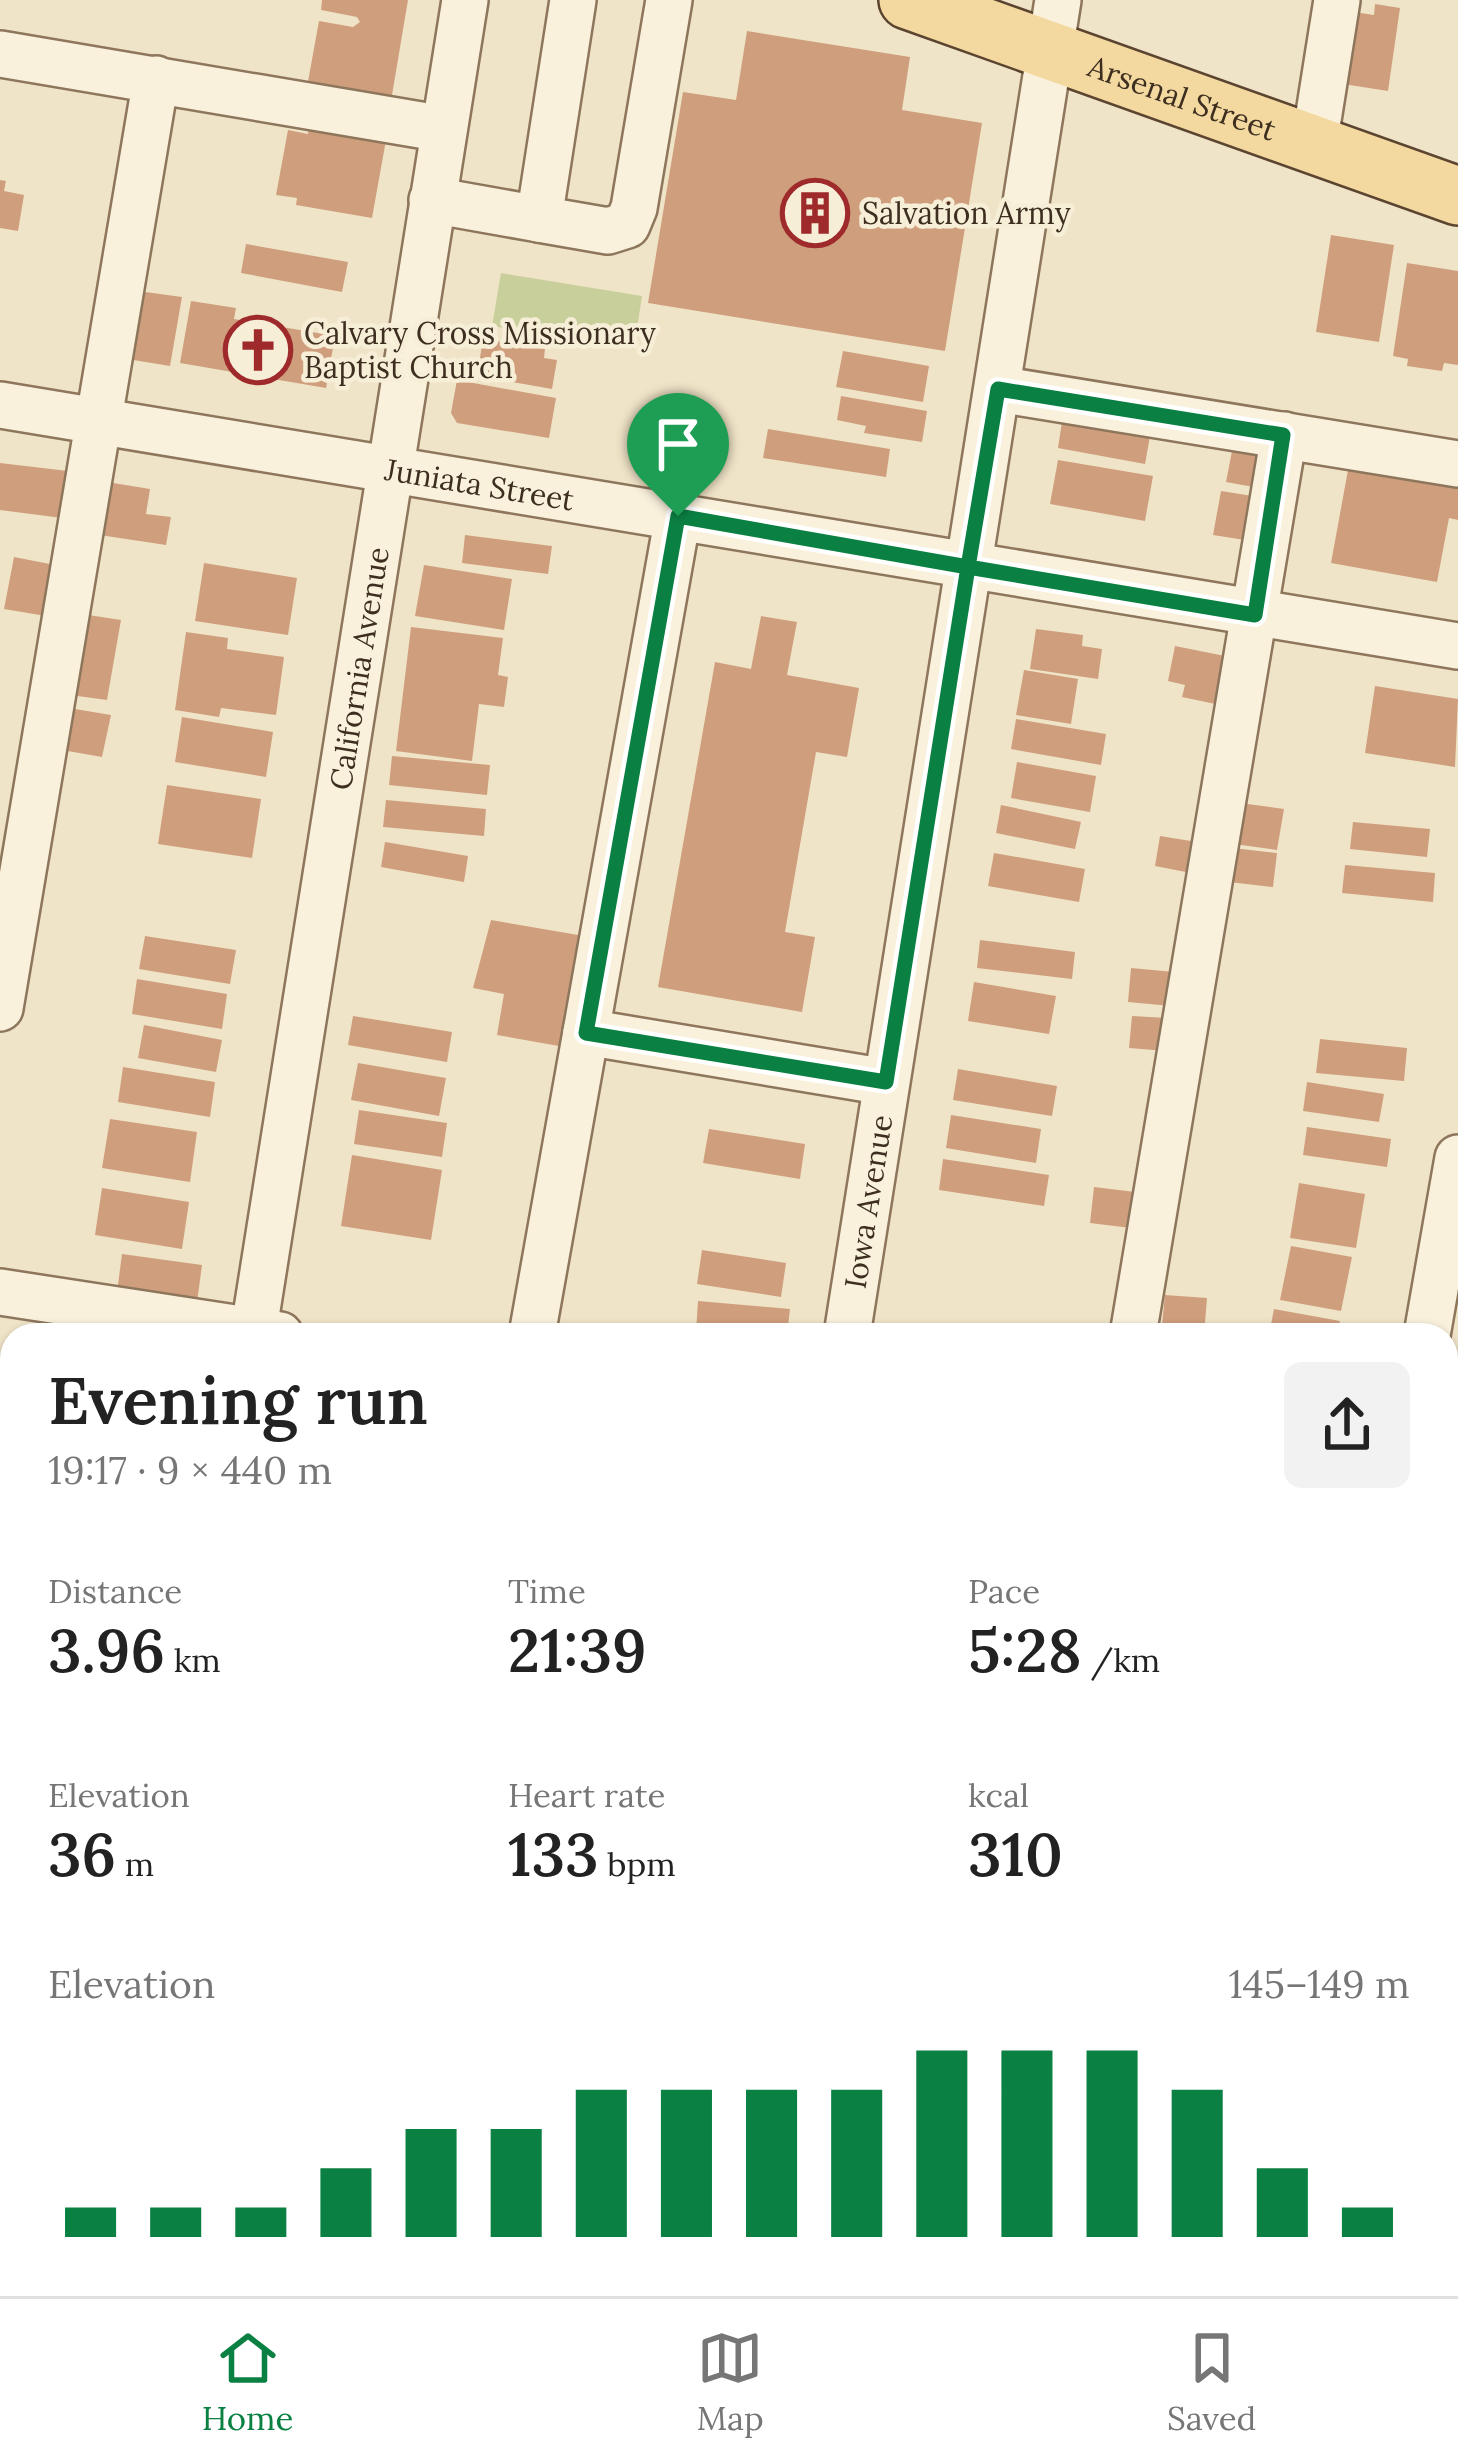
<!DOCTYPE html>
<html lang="en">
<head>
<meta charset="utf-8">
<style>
	body { margin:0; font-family:Lora,serif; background:#f2f2f2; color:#222; height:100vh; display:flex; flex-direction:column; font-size:45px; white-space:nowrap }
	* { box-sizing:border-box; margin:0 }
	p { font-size:39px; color:#767676 }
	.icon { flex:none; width:66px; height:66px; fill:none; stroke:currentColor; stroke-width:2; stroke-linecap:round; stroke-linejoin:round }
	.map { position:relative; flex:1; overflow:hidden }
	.sheet { position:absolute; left:0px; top:1323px; width:1458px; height:975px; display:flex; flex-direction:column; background:#fff; border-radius:36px 36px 0 0; box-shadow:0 3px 9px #0004 }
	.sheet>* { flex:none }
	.pin { position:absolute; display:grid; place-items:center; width:102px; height:102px; color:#fff; margin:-123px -51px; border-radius:50% 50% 50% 0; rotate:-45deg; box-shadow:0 0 12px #0007 }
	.pin .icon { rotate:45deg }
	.round { display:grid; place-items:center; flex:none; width:126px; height:126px; border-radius:18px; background:#f2f2f2 }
	.summary { display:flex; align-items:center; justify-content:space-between; height:204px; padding:0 48px }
	h1 { font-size:66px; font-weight:600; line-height:90px }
	.metrics { display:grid; grid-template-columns:repeat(3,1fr); gap:18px; height:204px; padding:12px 48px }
	.metrics div { display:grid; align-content:center }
	.metrics b { font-size:60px; font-weight:600 }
	.metrics small { font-size:33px; font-weight:400 }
	.metrics p { font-size:33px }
	.chart { height:336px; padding:24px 48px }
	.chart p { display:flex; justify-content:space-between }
	.chart svg { width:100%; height:216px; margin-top:12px; stroke:#0b8043; stroke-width:6 }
	.menu { display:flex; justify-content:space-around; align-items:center; height:168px; border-top:3px solid #e0e0e0; background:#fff; font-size:33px; color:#767676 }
	.menu a { display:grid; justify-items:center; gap:6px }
	.menu .current { color:#0b8043 }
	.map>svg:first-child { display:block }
	.green { fill:#c9cf9b }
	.building { fill:#cf9f7d }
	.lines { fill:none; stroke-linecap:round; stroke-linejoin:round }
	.minor-casing { stroke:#8d765c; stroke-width:50 }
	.major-casing { stroke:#5b4430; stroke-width:62 }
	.minor { stroke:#faf1dc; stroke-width:45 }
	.major { stroke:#f3d9a0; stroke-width:57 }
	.route-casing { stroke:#fff; stroke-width:24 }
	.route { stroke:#0b8043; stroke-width:15 }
	.labels { text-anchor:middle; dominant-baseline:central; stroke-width:9; stroke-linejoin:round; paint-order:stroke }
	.street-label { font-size:30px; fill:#3d2e20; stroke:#f7eed8 }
	.poi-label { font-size:30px; fill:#3d2e20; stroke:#f7eed8; text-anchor:start }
</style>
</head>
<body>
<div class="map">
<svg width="1458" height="2296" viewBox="0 0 1458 2296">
	<rect width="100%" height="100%" fill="#f0e4c8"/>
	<!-- green -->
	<polygon class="green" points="501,273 642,296 634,349 492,326"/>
	<!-- building -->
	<g class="building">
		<polygon points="322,0 408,0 391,101 307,87 319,21 353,27 360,22 357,17 321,10"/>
		<polygon points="1375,4 1400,8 1388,91 1343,84 1354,12 1374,15"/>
		<polygon points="747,31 910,57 902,110 982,123 945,351 648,303 683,92 736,100"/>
		<polygon points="309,125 386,140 372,218 296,205 297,198 276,195 288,130 308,134"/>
		<polygon points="0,180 6,181 4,191 24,195 18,231 0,228"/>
		<polygon points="1331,235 1394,245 1379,342 1316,332"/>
		<polygon points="246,244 348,262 342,292 241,273"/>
		<polygon points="1407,263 1458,271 1458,365 1444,363 1442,371 1407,366 1408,359 1393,356"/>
		<polygon points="138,291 182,297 170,366 127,359"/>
		<polygon points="191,301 236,308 234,319 335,336 326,388 180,363"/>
		<polygon points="483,339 545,349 544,358 557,360 552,389 477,376"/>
		<polygon points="843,351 929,366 923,402 836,387"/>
		<polygon points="457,380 556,398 549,438 457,423 451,413"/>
		<polygon points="841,396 927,411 922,442 864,433 866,426 837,420"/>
		<polygon points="1063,415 1151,431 1145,464 1058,448"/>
		<polygon points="768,429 890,449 886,477 763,458"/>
		<polygon points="1233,446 1266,453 1259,488 1226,482"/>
		<polygon points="1350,459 1458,479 1458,520 1449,518 1437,582 1331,563"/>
		<polygon points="1058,460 1153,476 1145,521 1050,504"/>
		<polygon points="0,463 68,471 62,518 0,510"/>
		<polygon points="101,481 150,489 146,514 171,517 166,545 93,534"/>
		<polygon points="1221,491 1259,497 1251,541 1213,535"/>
		<polygon points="465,535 552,546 548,574 462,563"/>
		<polygon points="14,557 55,565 46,616 4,609"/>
		<polygon points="204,563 297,578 288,635 195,621"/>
		<polygon points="424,565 512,579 504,630 415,616"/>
		<polygon points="82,614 121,620 107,700 70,695"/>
		<polygon points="761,616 797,622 787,675 859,688 847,757 816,752 785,932 815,937 802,1012 658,987 715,662 751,669"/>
		<polygon points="411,627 503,638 498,675 508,677 504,707 479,704 472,761 396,751"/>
		<polygon points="1036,629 1083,635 1082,646 1102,649 1098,679 1030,669"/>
		<polygon points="186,632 228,638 227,649 284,657 276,715 221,708 219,717 175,710"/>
		<polygon points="1175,646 1230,657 1220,705 1182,697 1185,685 1168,681"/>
		<polygon points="1024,670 1078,679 1071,724 1016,715"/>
		<polygon points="1375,686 1458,699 1455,767 1365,753"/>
		<polygon points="69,708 111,715 102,757 62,750"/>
		<polygon points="182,717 273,732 266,777 175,762"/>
		<polygon points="1016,719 1106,734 1101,765 1011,749"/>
		<polygon points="392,756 490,765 487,795 389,785"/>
		<polygon points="1017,762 1096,776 1090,812 1011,798"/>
		<polygon points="167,785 261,799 252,858 158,844"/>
		<polygon points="386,800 486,809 484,836 383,827"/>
		<polygon points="1240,803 1284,809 1277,850 1234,844"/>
		<polygon points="1001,805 1081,822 1075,849 996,833"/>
		<polygon points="1353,822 1430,829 1427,857 1350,849"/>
		<polygon points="1160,836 1197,842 1191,873 1155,866"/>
		<polygon points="385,842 468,856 464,882 381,867"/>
		<polygon points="1233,848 1277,853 1273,887 1229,882"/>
		<polygon points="994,853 1085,869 1079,902 988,886"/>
		<polygon points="1345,865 1435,873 1433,902 1342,893"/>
		<polygon points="491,920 590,937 570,1048 497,1035 504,994 473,988"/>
		<polygon points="145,936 236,950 230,984 139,969"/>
		<polygon points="980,940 1075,952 1072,979 977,968"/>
		<polygon points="1131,968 1174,972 1171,1006 1128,1002"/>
		<polygon points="137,979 227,994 222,1029 132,1014"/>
		<polygon points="974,982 1056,996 1049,1034 968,1021"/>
		<polygon points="353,1016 452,1032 447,1062 348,1045"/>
		<polygon points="1132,1016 1168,1018 1166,1051 1129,1048"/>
		<polygon points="144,1025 222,1040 216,1072 138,1058"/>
		<polygon points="1320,1039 1407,1048 1404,1081 1316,1073"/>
		<polygon points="358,1063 446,1078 439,1116 351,1100"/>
		<polygon points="123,1067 215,1082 210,1117 118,1102"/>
		<polygon points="958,1069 1057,1086 1052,1116 953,1100"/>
		<polygon points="1307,1082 1384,1094 1379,1122 1303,1111"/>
		<polygon points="359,1110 447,1123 442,1157 354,1144"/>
		<polygon points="951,1115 1041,1129 1036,1163 946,1148"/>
		<polygon points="110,1119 197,1132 190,1182 102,1168"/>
		<polygon points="1307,1127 1391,1139 1387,1167 1303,1155"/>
		<polygon points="709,1129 805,1144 800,1179 703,1163"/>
		<polygon points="352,1155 442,1170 431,1240 341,1226"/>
		<polygon points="943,1159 1049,1175 1044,1206 939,1190"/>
		<polygon points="1299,1183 1365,1194 1356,1248 1290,1238"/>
		<polygon points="1094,1187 1135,1192 1131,1228 1090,1223"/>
		<polygon points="102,1188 189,1202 182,1249 95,1235"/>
		<polygon points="1291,1246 1352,1257 1341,1311 1280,1300"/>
		<polygon points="702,1250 786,1263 781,1297 697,1284"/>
		<polygon points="122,1254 202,1265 196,1310 116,1300"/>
		<polygon points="1165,1295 1207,1298 1204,1335 1161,1335"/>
		<polygon points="698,1301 790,1309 787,1335 696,1331"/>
		<polygon points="1274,1309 1340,1321 1337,1335 1269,1335"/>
		<polygon points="0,1436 12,1438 12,1457 0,1455"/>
		<polygon points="1451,1551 1458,1552 1458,1595 1446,1594"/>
		<polygon points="1446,1649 1458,1651 1458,1763 1446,1761"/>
		<polygon points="0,1668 12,1670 6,1722 12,1723 10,1758 0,1757"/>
		<polygon points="0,1908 12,1910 12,1951 0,1950"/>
		<polygon points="1446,1926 1458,1928 1458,1993 1446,1991"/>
		<polygon points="0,2008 12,2010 12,2053 0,2051"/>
		<polygon points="0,2117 12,2119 12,2169 0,2167"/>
		<polygon points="1446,2138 1458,2140 1458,2196 1446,2194"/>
		<polygon points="0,2171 12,2173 12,2219 0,2217"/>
		<polygon points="1446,2211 1458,2213 1448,2268 1446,2268"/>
		<polygon points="0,2231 12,2233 6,2268 0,2267"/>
		<polygon points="148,2286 232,2286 275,2294 146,2296"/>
		<polygon points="530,2286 612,2286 622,2288 620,2296 528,2296"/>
		<polygon points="776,2286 876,2286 875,2292 861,2289 860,2296 801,2296"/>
		<polygon points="1122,2286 1194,2286 1207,2288 1206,2296 1120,2296"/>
		<polygon points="1351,2286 1439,2286 1437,2296 1349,2296"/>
	</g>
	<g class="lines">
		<!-- minor casing -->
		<g class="minor-casing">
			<g id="minor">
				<polyline points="573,0 539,219 608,231 627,225 634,208 669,0"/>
				<polyline points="0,54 444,129"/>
				<polyline points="1314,145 1337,0"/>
				<polyline points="432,200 539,219"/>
				<polyline points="998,389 1458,464"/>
				<path id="s1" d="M0 405 1458 646"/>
				<polyline points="0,1008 156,79"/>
				<polyline points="586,1032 886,1082"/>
				<polyline points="0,1292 280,1335"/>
				<path id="s2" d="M253 1335 465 0"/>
				<polyline points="532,1335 678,516"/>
				<path id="s3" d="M847 1335 1058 0"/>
				<polyline points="1133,1335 1284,435"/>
				<polyline points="1427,1335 1458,1158"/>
				<polyline points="1446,1524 1458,1526"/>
				<polyline points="0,1598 12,1600"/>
				<polyline points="1446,1831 1458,1833"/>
				<polyline points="0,1882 12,1883"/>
				<polyline points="1446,2112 1458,2114"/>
				<polyline points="96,2296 98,2286"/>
				<polyline points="382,2296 384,2286"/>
				<polyline points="691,2296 693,2286"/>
				<polyline points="982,2296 983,2286"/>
				<polyline points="1271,2296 1272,2286"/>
			</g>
		</g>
		<!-- major casing -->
		<g class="major-casing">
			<g id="major">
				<path id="s4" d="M908 0 1458 196"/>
			</g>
		</g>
		<!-- minor -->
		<use href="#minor" class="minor"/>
		<!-- major -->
		<use href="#major" class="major"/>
	</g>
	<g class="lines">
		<!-- route casing -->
		<g class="route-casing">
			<polyline id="route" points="678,516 586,1033 886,1082 968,567 1255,615 1283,435 998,389 968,567 678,516"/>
		</g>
		<!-- route -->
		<use href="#route" class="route"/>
	</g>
	<!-- icons -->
	<defs>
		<g id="building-ring" transform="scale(3.45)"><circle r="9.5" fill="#f7eed8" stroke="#9e2a2b" stroke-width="1.5"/><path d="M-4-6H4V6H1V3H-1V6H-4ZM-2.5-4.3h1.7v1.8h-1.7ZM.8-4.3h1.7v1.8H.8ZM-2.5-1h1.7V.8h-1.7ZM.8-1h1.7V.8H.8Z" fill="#9e2a2b"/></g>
		<g id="church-ring" transform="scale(3.45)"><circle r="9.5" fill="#f7eed8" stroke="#9e2a2b" stroke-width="1.5"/><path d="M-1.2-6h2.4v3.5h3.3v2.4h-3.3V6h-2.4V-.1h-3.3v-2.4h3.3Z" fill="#9e2a2b"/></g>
	</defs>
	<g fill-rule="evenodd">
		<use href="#building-ring" x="815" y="213"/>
		<use href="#church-ring" x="258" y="350"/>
	</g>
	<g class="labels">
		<!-- street labels -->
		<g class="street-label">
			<text stroke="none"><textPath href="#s4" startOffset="291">Arsenal Street</textPath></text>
			<text stroke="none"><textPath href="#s1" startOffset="486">Juniata Street</textPath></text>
			<text stroke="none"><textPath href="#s2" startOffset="675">California Avenue</textPath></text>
			<text stroke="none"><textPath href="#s3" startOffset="135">Iowa Avenue</textPath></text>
		</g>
		<!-- poi labels -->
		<g class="poi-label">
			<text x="862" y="213">Salvation Army</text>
			<text x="304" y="333">Calvary Cross Missionary<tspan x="304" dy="34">Baptist Church</tspan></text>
		</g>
	</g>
</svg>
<div class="pin" style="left:678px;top:516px;background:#1e9e55"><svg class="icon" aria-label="arrive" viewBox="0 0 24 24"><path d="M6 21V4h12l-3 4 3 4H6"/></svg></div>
<section class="sheet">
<div class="summary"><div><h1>Evening run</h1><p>19:17 · 9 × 440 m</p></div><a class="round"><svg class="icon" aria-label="share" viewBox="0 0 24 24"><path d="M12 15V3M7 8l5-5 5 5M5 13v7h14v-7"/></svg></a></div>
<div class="metrics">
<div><p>Distance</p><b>3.96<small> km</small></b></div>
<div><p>Time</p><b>21:39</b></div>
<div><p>Pace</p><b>5:28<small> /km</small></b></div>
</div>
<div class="metrics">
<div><p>Elevation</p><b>36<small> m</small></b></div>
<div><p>Heart rate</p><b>133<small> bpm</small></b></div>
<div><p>kcal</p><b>310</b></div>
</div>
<div class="chart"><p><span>Elevation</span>145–149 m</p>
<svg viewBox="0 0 160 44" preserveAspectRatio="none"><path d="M5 44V38M15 44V38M25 44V38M35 44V30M45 44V22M55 44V22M65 44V14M75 44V14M85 44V14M95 44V14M105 44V6M115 44V6M125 44V6M135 44V14M145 44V30M155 44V38"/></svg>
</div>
</section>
</div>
<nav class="menu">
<a class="current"><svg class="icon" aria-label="home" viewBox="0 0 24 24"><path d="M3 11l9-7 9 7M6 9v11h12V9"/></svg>Home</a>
<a><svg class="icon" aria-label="map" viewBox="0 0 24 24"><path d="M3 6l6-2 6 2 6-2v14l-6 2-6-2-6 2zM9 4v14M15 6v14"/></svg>Map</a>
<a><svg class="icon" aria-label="saved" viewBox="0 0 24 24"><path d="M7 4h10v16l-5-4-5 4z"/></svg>Saved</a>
</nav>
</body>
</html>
